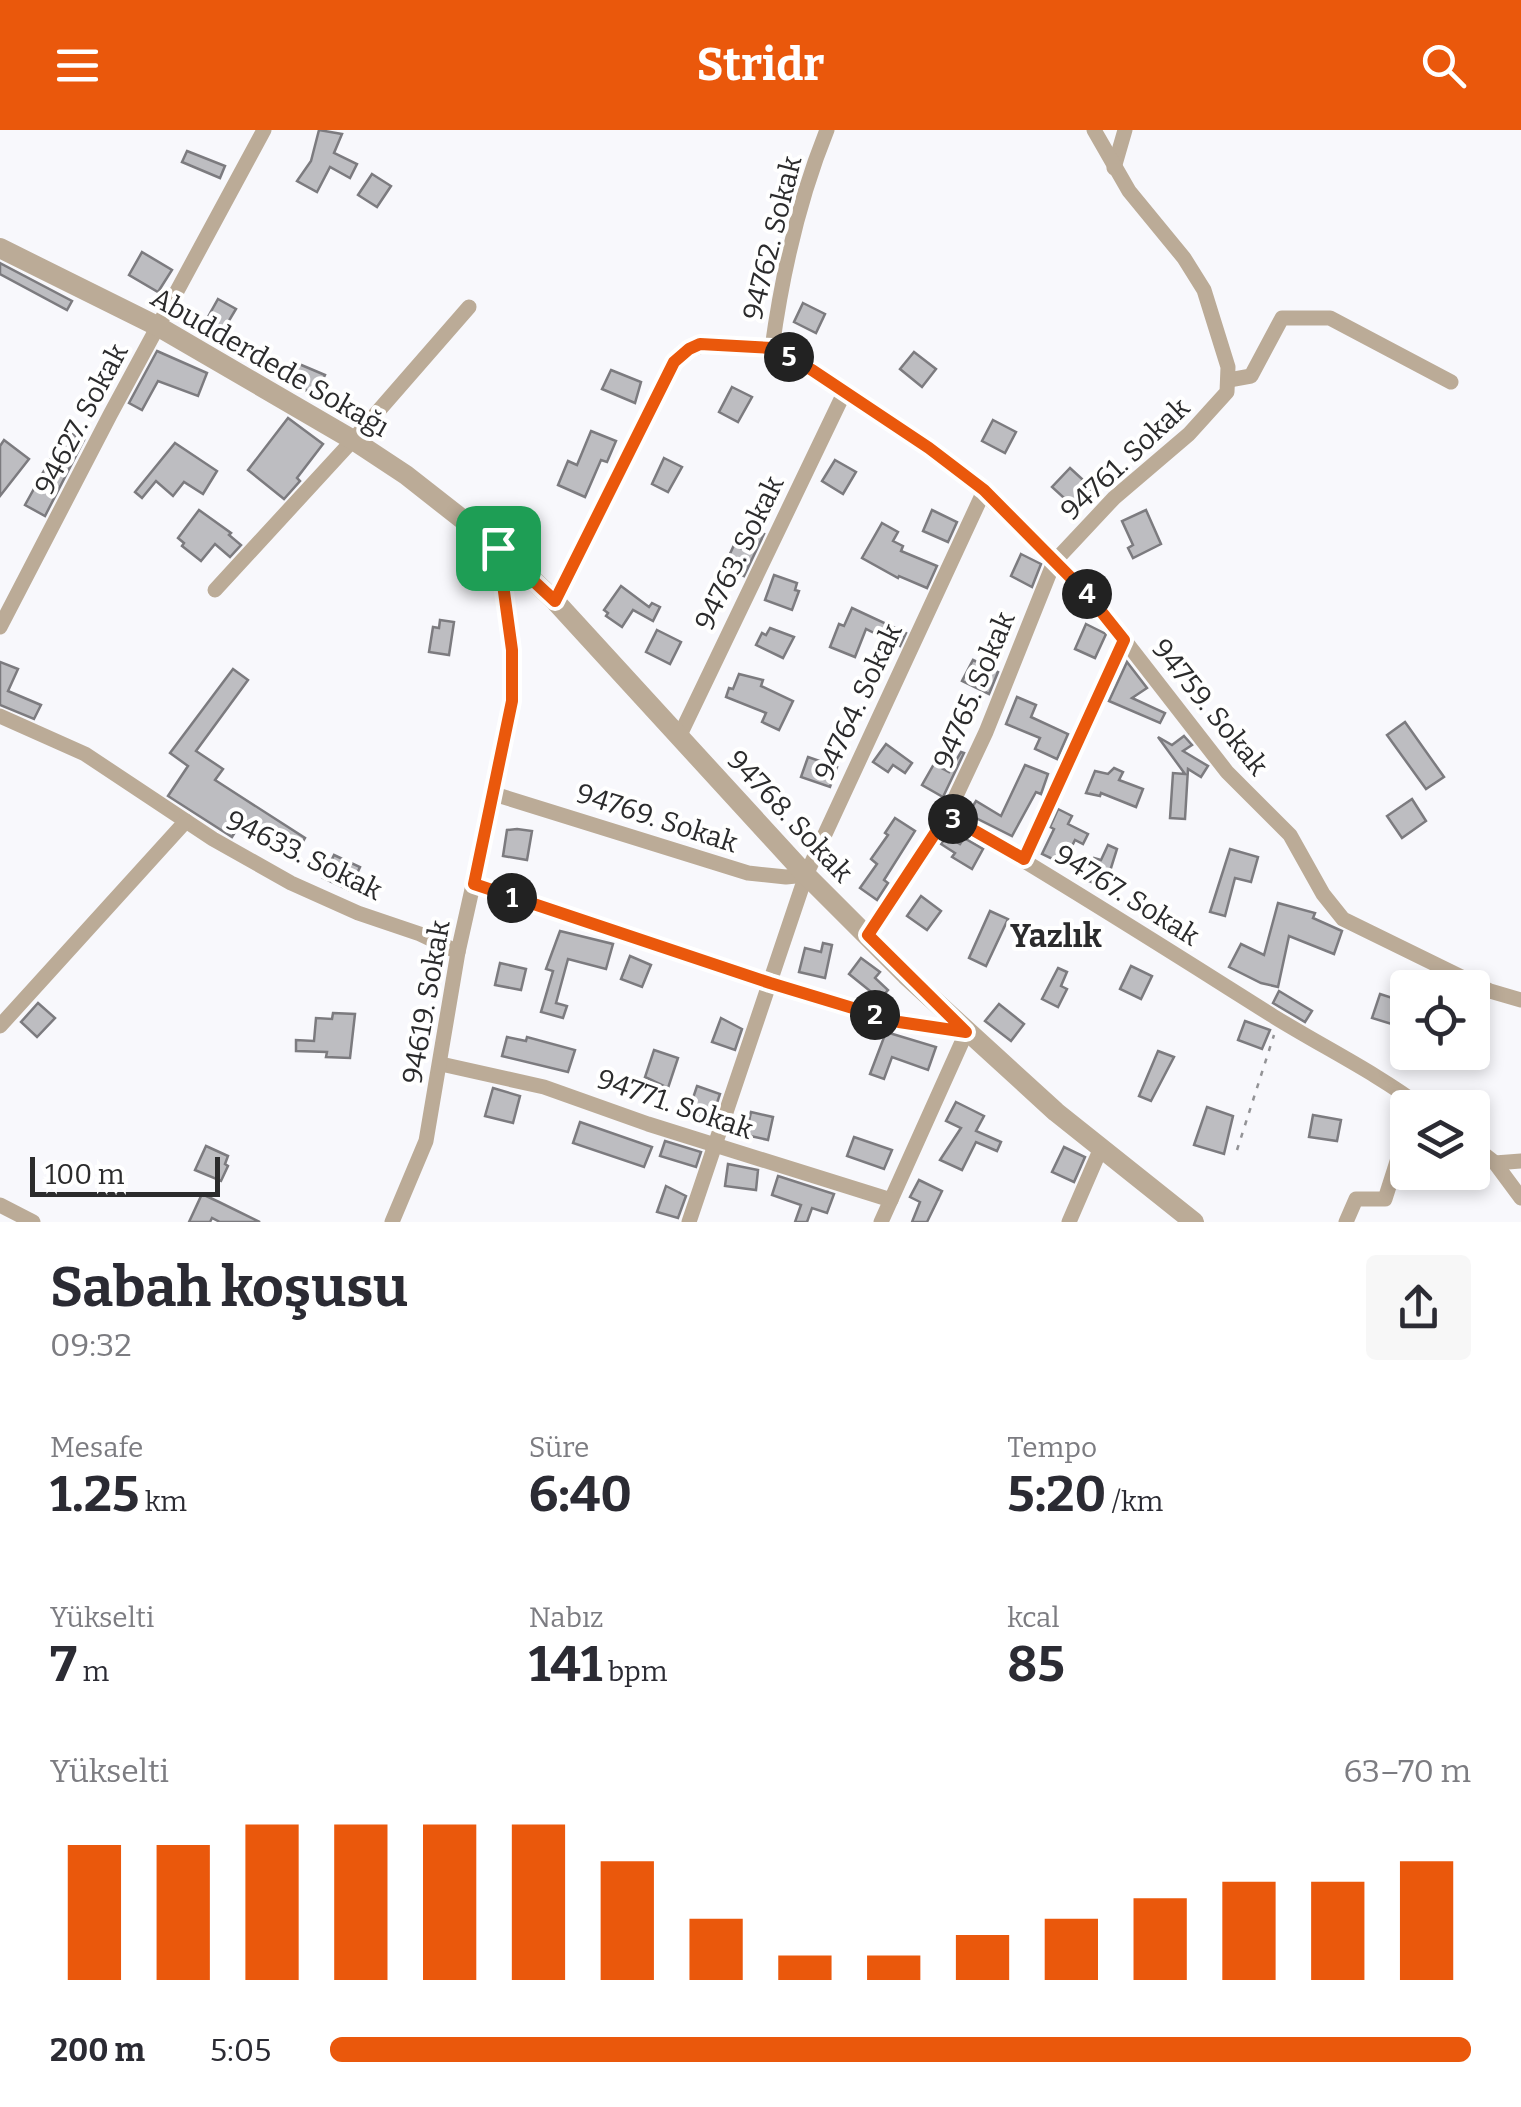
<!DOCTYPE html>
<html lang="tr">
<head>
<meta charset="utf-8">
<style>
	body { margin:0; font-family:Bitter,serif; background:#f7f7f7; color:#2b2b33; height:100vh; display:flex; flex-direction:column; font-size:38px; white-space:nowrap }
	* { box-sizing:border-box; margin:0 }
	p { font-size:32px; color:#7c7c81 }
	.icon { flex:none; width:55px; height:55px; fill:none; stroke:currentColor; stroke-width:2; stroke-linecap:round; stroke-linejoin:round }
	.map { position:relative; height:1092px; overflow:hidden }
	.details { display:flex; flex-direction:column; background:#fff; flex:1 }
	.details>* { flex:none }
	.fabs { position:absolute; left:1390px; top:840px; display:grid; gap:20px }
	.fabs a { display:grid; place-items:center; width:100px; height:100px; border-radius:10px; background:#fff; box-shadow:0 5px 15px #0003; font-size:50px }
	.scale { position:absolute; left:30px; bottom:25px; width:190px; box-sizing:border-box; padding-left:10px; border:5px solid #2b2b2c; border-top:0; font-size:28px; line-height:35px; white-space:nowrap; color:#2b2b2c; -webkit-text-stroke:8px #fff; paint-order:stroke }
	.pin { position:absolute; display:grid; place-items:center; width:85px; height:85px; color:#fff; margin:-42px; border-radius:20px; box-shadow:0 5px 15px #0006 }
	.km { position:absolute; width:50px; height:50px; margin:-25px; border-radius:50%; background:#222; color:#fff; font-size:28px; line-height:50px; text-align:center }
	.round { display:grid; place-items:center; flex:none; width:105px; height:105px; border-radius:10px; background:#f7f7f7 }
	.head { display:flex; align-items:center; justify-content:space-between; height:170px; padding:0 50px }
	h1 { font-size:55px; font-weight:700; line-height:75px }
	.figures { display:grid; grid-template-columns:repeat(3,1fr); gap:15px; height:170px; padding:10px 50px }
	.figures div { display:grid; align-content:center }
	.figures b { font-size:50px; font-weight:700 }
	.figures small { font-size:28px; font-weight:400 }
	.figures p { font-size:28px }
	.chart { height:280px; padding:20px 50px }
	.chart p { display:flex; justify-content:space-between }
	.chart svg { width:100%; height:180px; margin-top:10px; stroke:#ea580c; stroke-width:6 }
	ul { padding:0 50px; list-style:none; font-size:32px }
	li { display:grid; grid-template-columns:160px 120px 1fr; align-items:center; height:75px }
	li i { height:25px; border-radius:12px; background:#ea580c }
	header { display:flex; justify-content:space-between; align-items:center; height:130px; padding:0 50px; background:#ea580c; color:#fff; font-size:45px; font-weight:700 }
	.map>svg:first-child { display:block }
	.building { fill:#bdbdc1; stroke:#7c7b7f; stroke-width:2.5 }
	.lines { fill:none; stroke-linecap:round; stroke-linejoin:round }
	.path { stroke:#939396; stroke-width:2.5; stroke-dasharray:5 8; stroke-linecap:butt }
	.minor { stroke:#bbab97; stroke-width:15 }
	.tertiary { stroke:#bbab97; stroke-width:20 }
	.route-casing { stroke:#fff; stroke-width:20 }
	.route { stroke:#ea580c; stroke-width:12 }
	.labels { text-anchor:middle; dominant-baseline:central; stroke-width:8; stroke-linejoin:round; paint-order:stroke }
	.street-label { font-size:28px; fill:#2b2b2c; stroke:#fff }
	.quarter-label { font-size:32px; font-weight:bold; fill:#2b2b2c; stroke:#fff }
</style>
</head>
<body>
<header><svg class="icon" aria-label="menu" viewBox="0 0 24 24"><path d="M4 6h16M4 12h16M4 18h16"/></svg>Stridr<svg class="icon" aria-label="search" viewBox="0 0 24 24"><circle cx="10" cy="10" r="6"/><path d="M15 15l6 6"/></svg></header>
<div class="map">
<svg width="1521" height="1092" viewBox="0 0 1521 1092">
	<rect width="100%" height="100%" fill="#f8f8fc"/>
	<!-- building -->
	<g class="building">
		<polygon points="319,0 342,4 334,23 357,34 350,48 330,37 317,62 297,51 311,31"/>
		<polygon points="187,21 225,36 220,48 182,32"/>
		<polygon points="372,44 391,56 377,77 358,65"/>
		<polygon points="142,122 172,140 158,162 129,145"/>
		<polygon points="0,133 72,171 67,180 0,144"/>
		<polygon points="218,169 236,179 221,204 204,194"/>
		<polygon points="803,173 825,184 816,203 794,192"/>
		<polygon points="157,221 207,243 198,266 158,251 142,280 129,273"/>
		<polygon points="914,222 936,239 922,257 900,239"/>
		<polygon points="299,234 325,245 316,265 290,253"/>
		<polygon points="611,240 641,252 635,273 602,259"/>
		<polygon points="732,257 752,267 738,292 719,282"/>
		<polygon points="288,288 323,314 297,348 300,351 284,369 248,340"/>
		<polygon points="993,290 1016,302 1005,323 982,311"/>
		<polygon points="66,301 84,310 45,386 25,375"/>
		<polygon points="591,301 616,311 607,332 601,330 585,367 558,355 568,331 577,335"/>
		<polygon points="4,310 29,329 0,366 0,316"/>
		<polygon points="175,313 217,341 203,364 184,352 173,366 156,351 142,368 135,362"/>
		<polygon points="664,328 682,337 668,362 652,354"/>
		<polygon points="835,330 856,342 843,364 822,351"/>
		<polygon points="1070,338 1093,359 1075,378 1052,357"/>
		<polygon points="199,380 231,403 229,405 241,415 230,427 215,414 201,431 182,416 184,413 178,408"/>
		<polygon points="932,380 957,392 948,412 923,401"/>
		<polygon points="1146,380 1161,414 1133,428 1128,418 1133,415 1122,391"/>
		<polygon points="882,393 898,402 893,411 903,416 901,421 937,436 927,458 899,446 898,448 862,428"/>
		<polygon points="750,399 764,404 744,446 724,437 734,415 743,419"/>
		<polygon points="1021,424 1041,434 1032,457 1011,446"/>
		<polygon points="774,445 797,453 795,460 799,461 792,480 765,470"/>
		<polygon points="621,456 649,477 652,473 660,477 653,491 633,480 622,497 606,486 608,483 604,480"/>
		<polygon points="852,478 906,503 900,516 866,499 855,527 830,517 839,494 844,496"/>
		<polygon points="440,490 454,492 449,525 429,522 433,497 439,498"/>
		<polygon points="1086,494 1106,504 1095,528 1075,519"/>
		<polygon points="770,498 794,507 783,528 756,515 762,503 766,505"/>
		<polygon points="657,500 681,512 670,534 646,522"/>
		<polygon points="973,530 998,542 989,564 962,551"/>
		<polygon points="0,532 18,539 8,561 41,575 34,589 0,575"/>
		<polygon points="1127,532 1147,558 1132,568 1165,583 1160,593 1109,571"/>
		<polygon points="233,539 248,550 196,621 223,639 215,650 305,708 292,730 237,699 232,707 168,666 188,636 170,623"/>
		<polygon points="739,544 763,550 761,556 793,571 779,600 762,592 766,583 726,567 729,558 733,559"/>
		<polygon points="1017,567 1036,575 1031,587 1068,604 1057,629 1035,619 1040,608 1006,594"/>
		<polygon points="1405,592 1444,647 1426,659 1387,605"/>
		<polygon points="1184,606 1192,615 1183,621 1208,636 1201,647 1188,639 1185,689 1170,688 1173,643 1185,644 1158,607 1172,615"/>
		<polygon points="886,614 912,633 905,643 893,635 888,642 873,632"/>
		<polygon points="961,622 964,623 943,667 922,655 934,634 949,642"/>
		<polygon points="808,627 837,637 830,657 801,647"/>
		<polygon points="1025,635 1048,644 1041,664 1036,662 1012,706 968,684 976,671 1001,686"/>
		<polygon points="1114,638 1123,642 1119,650 1143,659 1136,677 1101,663 1100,666 1086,663 1095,641 1108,644"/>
		<polygon points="1412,669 1426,691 1402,708 1387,686"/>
		<polygon points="1058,679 1072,686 1068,694 1088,704 1083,714 1075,710 1063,734 1042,724 1054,699 1050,697"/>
		<polygon points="895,688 915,701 884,750 888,753 877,770 860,758 877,734 871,729 888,705 885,703"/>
		<polygon points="517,699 532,701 527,730 503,726 507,700"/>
		<polygon points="947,706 960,714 964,708 983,719 972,739 952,727 955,723 941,714"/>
		<polygon points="1108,715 1117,719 1105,757 1086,750 1094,728 1101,730"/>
		<polygon points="1230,719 1258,727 1251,752 1235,748 1225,786 1210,782"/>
		<polygon points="334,725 360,737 349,760 323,748"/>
		<polygon points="921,766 941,781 927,800 907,786"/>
		<polygon points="1278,773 1315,783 1313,788 1342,801 1334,824 1289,806 1278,857 1261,853 1229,837 1241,814 1264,825"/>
		<polygon points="990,781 1008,789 986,836 969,828"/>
		<polygon points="560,801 613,814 606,839 568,829 556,873 567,876 563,888 541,882 553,841 546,839"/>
		<polygon points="823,813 832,815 825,848 799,842 805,818 821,822"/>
		<polygon points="630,826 651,835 642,857 621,849"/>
		<polygon points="861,828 880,842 875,848 888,860 880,869 849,844"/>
		<polygon points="500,833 526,839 521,860 495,855"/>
		<polygon points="1131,836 1152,846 1141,869 1120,859"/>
		<polygon points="1058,838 1067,842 1061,856 1067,859 1058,877 1042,869"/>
		<polygon points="1279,861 1312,881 1305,892 1273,873"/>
		<polygon points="1380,864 1405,872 1400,887 1408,890 1408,899 1372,888"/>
		<polygon points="38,873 55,888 37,907 21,892"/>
		<polygon points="999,874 1024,894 1011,911 985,891"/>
		<polygon points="333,883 355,884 350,928 326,927 327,922 296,921 296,910 314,911 316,888 332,889"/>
		<polygon points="721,888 742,899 735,920 712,912"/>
		<polygon points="1245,891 1270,900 1262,919 1238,910"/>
		<polygon points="886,902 936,917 928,940 892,927 884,949 870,944"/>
		<polygon points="507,907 526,911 527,907 575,920 568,942 502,926"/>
		<polygon points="654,920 678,928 668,958 645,947"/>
		<polygon points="1158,921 1174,927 1151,971 1139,966"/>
		<polygon points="697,956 720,964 711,991 688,983"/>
		<polygon points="493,958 520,966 513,993 485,986"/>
		<polygon points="956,972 984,986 976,1001 1001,1012 997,1021 976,1012 962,1040 940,1030 961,998 946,991"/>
		<polygon points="1207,977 1233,986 1224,1024 1194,1015"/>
		<polygon points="751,982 773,987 768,1010 746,1005"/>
		<polygon points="1313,985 1341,990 1337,1011 1309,1007"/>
		<polygon points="580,992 652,1017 644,1037 573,1013"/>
		<polygon points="854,1007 892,1020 884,1039 847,1026"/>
		<polygon points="665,1011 701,1022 696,1037 660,1026"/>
		<polygon points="206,1016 228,1026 225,1034 228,1036 221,1051 195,1040"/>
		<polygon points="1064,1017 1085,1027 1074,1052 1052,1042"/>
		<polygon points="728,1034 758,1040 756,1060 725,1056"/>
		<polygon points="778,1046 834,1064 827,1083 812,1078 807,1092 795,1092 801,1075 772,1065"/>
		<polygon points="919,1050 942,1061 927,1092 912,1092 920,1072 910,1067"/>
		<polygon points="666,1056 686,1066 678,1088 657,1082"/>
		<polygon points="202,1064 219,1072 260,1092 220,1092 212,1088 210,1092 189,1092"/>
	</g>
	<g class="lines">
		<!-- path -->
		<polyline class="path" points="1237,1020 1274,905"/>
		<!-- minor -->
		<g class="minor">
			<polyline points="1114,38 1125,0"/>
			<polyline points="772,218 812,240 960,341 1069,445 1098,476 1227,642 1290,705 1323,764 1343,789 1490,861 1521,870"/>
			<polyline points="1229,250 1251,246 1282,188 1330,188 1451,252"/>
			<polyline points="215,460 353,310 469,177"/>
			<path d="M555 471 674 233C700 204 738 215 772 218 782 145 799 69 827 0"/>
			<polyline points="0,497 110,285 264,0"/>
			<polyline points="0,586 85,624 213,709 291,753 358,783 420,804 458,822"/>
			<polyline points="679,607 845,261"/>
			<polyline points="494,664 748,743 786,747 806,745"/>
			<path d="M947 685C1057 749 1165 818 1273 886 1323 917 1375 942 1423 978"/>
			<polyline points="1023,729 1124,510"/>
			<polyline points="474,754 770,853 899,892 966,903 881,1092"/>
			<polyline points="867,805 947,685 986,602 1054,432 1114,368 1189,304 1227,262 1228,237 1204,160 1184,128 1129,61 1094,0"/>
			<polyline points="0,896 186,691"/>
			<polyline points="441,934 544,957 648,994 891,1070"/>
			<polyline points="1472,1015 1495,1033 1521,1068"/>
			<polyline points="1495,1033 1521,1031"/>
			<polyline points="0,1075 33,1092"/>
			<polyline points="392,1092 426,1011 458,822 509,594 512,520 499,418"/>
			<polyline points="689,1092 806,745 984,361"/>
			<polyline points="1069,1092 1101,1018"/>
			<polyline points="1346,1092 1356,1069 1385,1069 1408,997"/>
		</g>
		<!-- tertiary -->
		<polyline class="tertiary" points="0,118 159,197 353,310 406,345 499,418 555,471 806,745 906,845 1056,982 1194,1092"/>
	</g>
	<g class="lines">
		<!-- route casing -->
		<g class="route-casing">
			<polygon id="route" points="700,214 772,218 812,240 929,318 984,360 1088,465 1124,510 1024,729 947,685 868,805 966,902 899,892 770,853 474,754 512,571 512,520 498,418 555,471 674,232 689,219"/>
		</g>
		<!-- route -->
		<use href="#route" class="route"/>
	</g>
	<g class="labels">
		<!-- street labels -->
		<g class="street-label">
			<text transform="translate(772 108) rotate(-76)">94762. Sokak</text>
			<text transform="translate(270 232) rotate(30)">Abudderdede Sokağı</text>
			<text transform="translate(81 289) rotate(-62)">94627. Sokak</text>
			<text transform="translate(1125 329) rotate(-43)">94761. Sokak</text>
			<text transform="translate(739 423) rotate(-64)">94763. Sokak</text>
			<text transform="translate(974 560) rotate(-67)">94765. Sokak</text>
			<text transform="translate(858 572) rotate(-65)">94764. Sokak</text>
			<text transform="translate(1210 577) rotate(51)">94759. Sokak</text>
			<text transform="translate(790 686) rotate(47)">94768. Sokak</text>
			<text transform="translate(657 688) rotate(18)">94769. Sokak</text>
			<text transform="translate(304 725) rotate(26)">94633. Sokak</text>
			<text transform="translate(1127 765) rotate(32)">94767. Sokak</text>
			<text transform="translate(426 872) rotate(-80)">94619. Sokak</text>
			<text transform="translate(675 974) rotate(19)">94771. Sokak</text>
		</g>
		<!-- quarter labels -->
		<g class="quarter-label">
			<text x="1056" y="806">Yazlık</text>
		</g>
	</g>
</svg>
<div class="fabs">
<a><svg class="icon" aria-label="locate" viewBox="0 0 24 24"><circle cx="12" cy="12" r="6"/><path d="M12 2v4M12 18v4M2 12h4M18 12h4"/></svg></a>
<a><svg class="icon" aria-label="layers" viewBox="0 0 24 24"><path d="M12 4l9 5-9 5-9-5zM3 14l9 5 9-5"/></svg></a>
</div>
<div class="scale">100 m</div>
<div class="pin" style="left:498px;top:418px;background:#1e9e55"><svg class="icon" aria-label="arrive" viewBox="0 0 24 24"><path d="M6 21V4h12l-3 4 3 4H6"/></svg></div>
<b class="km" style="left:512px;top:768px">1</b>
<b class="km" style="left:875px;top:885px">2</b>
<b class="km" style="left:953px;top:689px">3</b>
<b class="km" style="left:1087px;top:464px">4</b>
<b class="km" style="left:789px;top:227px">5</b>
</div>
<section class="details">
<div class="head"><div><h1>Sabah koşusu</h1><p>09:32</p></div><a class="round"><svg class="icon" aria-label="share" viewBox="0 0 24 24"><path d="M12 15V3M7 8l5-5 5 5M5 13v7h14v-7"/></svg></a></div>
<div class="figures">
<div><p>Mesafe</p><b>1.25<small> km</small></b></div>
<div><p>Süre</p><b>6:40</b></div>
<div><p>Tempo</p><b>5:20<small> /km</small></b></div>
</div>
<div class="figures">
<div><p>Yükselti</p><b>7<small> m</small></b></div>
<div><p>Nabız</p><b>141<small> bpm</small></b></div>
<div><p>kcal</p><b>85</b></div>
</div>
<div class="chart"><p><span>Yükselti</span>63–70 m</p>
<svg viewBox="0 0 160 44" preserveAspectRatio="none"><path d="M5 44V11M15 44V11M25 44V6M35 44V6M45 44V6M55 44V6M65 44V15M75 44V29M85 44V38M95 44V38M105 44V33M115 44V29M125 44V24M135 44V20M145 44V20M155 44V15"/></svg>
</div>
<ul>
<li><b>200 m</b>5:05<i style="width:100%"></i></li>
</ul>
</section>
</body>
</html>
